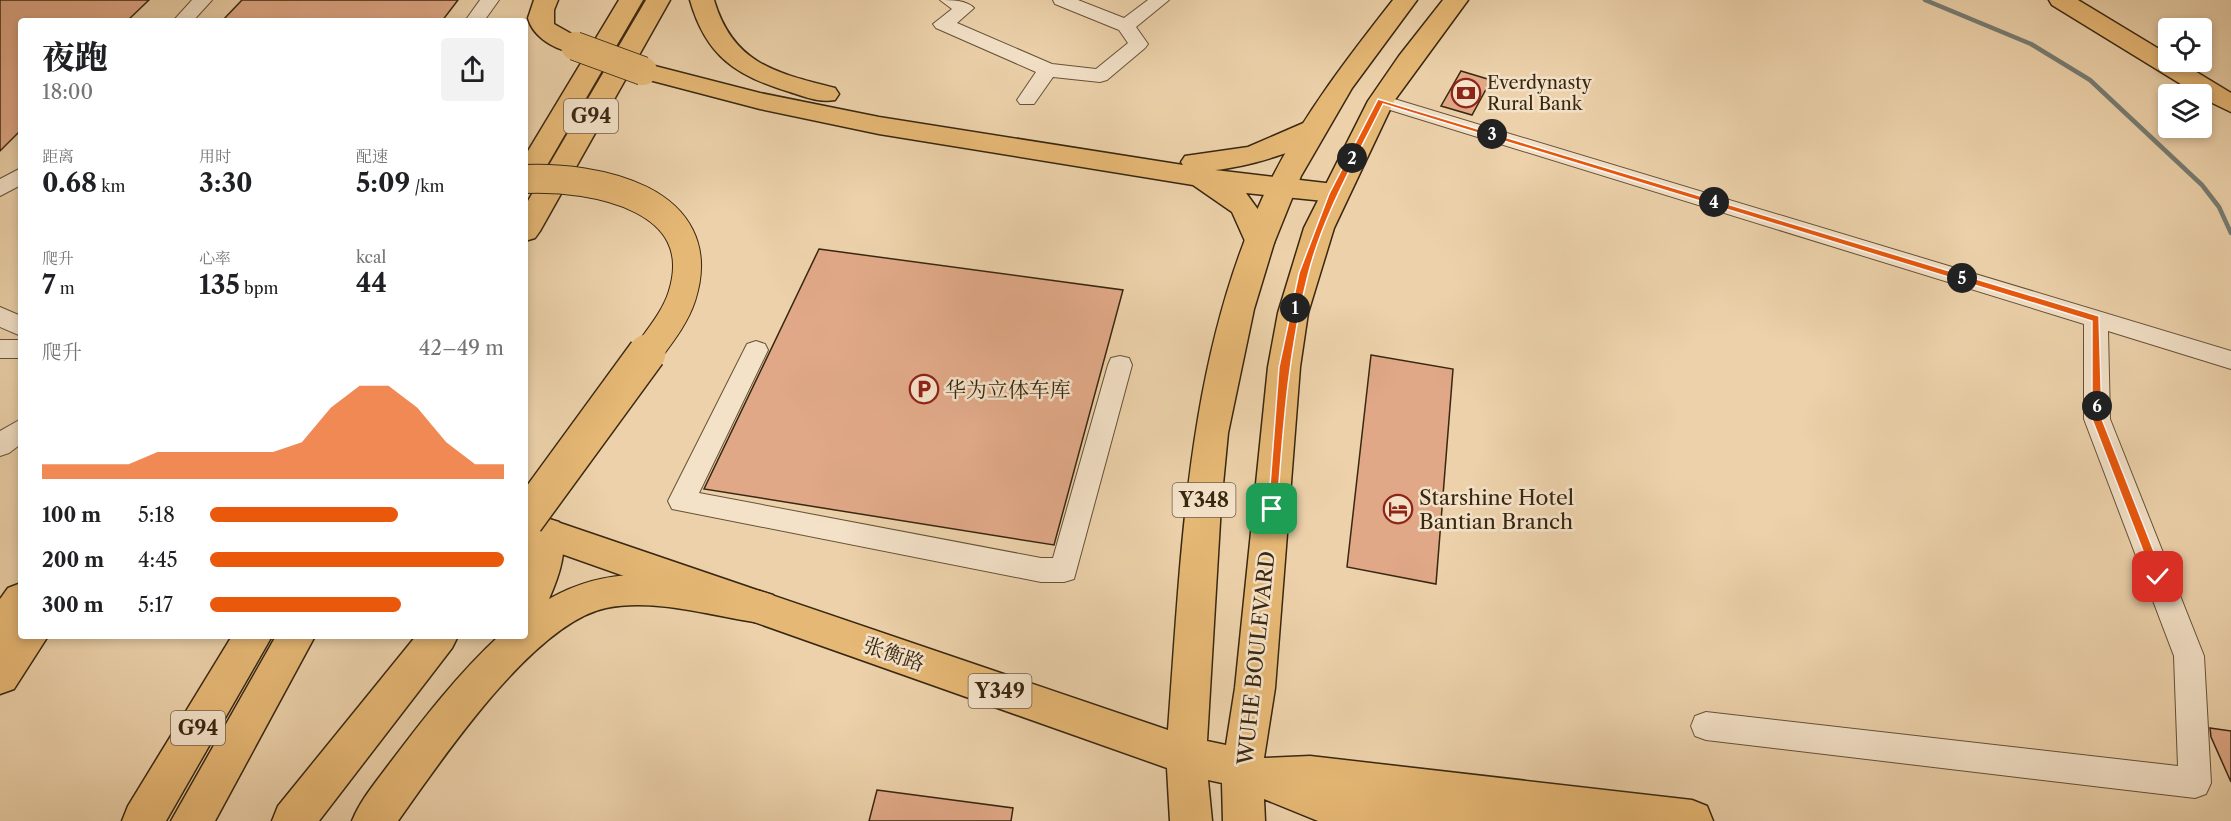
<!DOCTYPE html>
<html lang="zh">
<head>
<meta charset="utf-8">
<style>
	body { margin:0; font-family:"Libre Caslon Text","Noto Serif SC",serif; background:#f2f2f2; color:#202124; height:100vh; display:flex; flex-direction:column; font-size:22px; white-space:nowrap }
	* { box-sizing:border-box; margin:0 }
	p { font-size:20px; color:#757577 }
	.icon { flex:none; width:33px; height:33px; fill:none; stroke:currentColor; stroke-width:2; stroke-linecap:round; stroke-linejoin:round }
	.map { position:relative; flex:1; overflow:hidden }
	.drawer { position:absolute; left:18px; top:18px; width:510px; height:621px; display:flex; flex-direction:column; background:#fff; border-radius:6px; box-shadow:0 3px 9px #0003 }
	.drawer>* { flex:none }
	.tools { position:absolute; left:2158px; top:18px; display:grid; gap:12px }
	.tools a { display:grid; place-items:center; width:54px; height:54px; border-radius:6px; background:#fff; box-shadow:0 3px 9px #0003; font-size:30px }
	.pin { position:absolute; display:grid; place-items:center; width:51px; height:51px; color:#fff; margin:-26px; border-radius:12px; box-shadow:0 3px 9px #0006 }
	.km { position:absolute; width:30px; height:30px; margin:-15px; border-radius:50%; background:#222; color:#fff; font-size:16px; line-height:30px; text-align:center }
	.round { display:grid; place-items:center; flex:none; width:63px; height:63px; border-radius:6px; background:#f2f2f2 }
	.head { display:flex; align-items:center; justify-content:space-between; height:102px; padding:0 24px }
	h1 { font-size:33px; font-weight:800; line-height:45px }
	.metrics { display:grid; grid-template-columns:repeat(3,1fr); gap:9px; height:102px; padding:6px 24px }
	.metrics div { display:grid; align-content:center }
	.metrics b { font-size:26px; font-weight:800 }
	.metrics small { font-size:16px; font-weight:400 }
	.metrics p { font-size:16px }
	.chart { height:168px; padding:12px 24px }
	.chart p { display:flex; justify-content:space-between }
	.chart svg { width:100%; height:108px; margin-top:6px; fill:#ea580c; opacity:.7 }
	ul { padding:0 24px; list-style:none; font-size:20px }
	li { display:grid; grid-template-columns:96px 72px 1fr; align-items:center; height:45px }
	li i { height:15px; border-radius:8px; background:#ea580c }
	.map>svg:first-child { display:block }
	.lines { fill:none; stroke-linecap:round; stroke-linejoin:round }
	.stream { stroke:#767c73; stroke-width:4.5 }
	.building { fill:#e0a887; stroke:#382711; stroke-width:1.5 }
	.minor-casing { stroke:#655237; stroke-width:2 }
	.major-casing { stroke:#382711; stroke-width:3 }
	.highway-casing { stroke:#382711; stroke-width:3 }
	.minor { fill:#f3e1c8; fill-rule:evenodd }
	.major { fill:#e6b875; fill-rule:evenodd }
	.highway { fill:#e6b875; fill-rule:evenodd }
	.highway-bridge-far1-casing { stroke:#382711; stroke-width:30; stroke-linecap:butt }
	.highway-bridge-casing { stroke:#382711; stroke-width:40; stroke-linecap:butt }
	.highway-bridge-far1 { stroke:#e6b875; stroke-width:28 }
	.highway-bridge { stroke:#e6b875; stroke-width:37 }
	.route { fill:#ea580c; stroke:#fff; stroke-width:1.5 }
	.labels { text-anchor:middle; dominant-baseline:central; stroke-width:5; stroke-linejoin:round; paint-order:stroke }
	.far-poi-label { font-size:18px; fill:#382711; stroke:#f3e1c8; text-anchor:start }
	.shield { fill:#f3e1c8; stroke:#705f48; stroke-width:1.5 }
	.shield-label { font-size:20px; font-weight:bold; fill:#382711 }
	.poi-label { font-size:21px; fill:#382711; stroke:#f3e1c8; text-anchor:start }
	.street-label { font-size:21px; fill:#382711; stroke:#f3e1c8 }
</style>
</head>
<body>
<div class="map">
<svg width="2231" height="821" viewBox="0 0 2231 821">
	<rect width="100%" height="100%" fill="#ecd1aa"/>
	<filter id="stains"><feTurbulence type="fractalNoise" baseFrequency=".00333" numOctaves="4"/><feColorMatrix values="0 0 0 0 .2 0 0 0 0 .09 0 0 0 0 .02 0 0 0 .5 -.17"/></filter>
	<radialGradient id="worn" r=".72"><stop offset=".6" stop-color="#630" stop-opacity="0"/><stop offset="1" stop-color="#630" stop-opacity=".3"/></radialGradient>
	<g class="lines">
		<!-- stream -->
		<polyline class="stream" points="1925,0 2031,44 2090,80 2202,185 2219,207 2231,233"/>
	</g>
	<!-- building -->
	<g class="building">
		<polygon points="0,0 149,0 127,21 21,21 21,130 0,151"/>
		<polygon points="242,0 458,0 442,21 222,21"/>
		<polygon points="1461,71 1491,80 1472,115 1441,106"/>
		<polygon points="819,249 1123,290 1054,545 704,489"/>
		<polygon points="1371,355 1453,369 1436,584 1347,567"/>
		<polygon points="2210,728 2231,731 2231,782 2211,737"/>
		<polygon points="877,790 1013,808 1011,821 869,821"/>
	</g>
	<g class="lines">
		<!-- minor casing -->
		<g class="minor-casing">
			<g id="minor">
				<polygon points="192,0 212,0 193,21 173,21"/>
				<polygon points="480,0 499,0 484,21 465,21"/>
				<path d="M940 0C952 0 966 0 974 8L957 23 1052 64 1096 69 1128 43 1119 30 1055 4 1053 0H1078L1124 18 1148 0H1169L1136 27 1148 44 1145 48 1107 80 1100 82 1053 77 1034 104H1020L1017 100 1036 72 936 28 933 24 952 9Z"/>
				<polygon points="1381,95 2231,351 2231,369 2108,331 2110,419 2204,656 2211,783 2206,794 2195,798 1706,740 1695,736 1691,726 1695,716 1706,712 2178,766 2174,656 2084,419 2084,324 1374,105 1371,101 1374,97"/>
				<polygon points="21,168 21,185 0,196 0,179"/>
				<polygon points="0,307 21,316 21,336 0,327"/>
				<rect x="0" y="340" width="21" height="18"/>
				<polygon points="756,341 765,344 768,350 699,493 1041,558 1053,558 1108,365 1111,358 1120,356 1129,358 1132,365 1074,579 1064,582 1041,582 672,509 668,501 744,350 747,344"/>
				<polygon points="21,419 21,444 9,453 0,456 0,431"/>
			</g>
		</g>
		<!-- major casing -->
		<g class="major-casing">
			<g id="major">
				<path d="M1393 0H1417L1352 88 1301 176 1274 243 1254 309 1228 433 1221 505 1207 741 1226 745 1235 688 1268 367 1278 313 1304 228 1368 101 1399 56 1443 0H1468L1394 101 1334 228 1308 313 1300 367 1275 688 1264 758 1310 756 1692 800 1707 806 1713 821H1318L1264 799 1265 821H1223L1222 783 1208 780 1212 821H1170L1167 768 525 541V511L1168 730C1182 545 1187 346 1273 176 1305 113 1349 56 1393 0Z"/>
				<polygon points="2049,0 2078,0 2169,55 2169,62 2180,62 2231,93 2231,112 2202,98 2202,94 2197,94 2052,5"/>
			</g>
		</g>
		<!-- highway casing -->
		<g class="highway-casing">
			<g id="highway">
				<path d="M534 0H558L554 10V24L584 41 588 46 584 51C563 56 533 39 528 18Z"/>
				<polygon points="619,0 643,0 539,179 535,186 525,188 525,156"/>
				<polygon points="646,0 670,0 540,231 535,238 525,241 525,206"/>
				<path d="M690 0H714C733 64 776 73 835 88L839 94 835 100C820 103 805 97 790 92 736 76 706 56 690 0Z"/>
				<path d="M643 63 760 93 879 117 1183 165 1181 162 1185 156 1248 147 1315 118 1324 120 1328 126C1312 151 1244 167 1215 170L1334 184 1344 186 1348 193 1344 200 1334 202 1246 193 1267 222 1274 243 1269 250 1259 253 1249 250 1232 212 1193 185 879 134 760 109 634 76 630 71 634 66Z"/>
				<path d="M546 518 559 522C570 546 559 576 549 599 622 558 682 579 760 591L773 595 779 607 773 619 760 623C711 616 655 598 606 608 533 623 440 762 398 821H352C361 799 376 782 390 763 424 718 458 674 499 636H525C525 603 519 552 533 522Z"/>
				<polygon points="21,583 21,636 48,636 14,689 0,694 0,599 8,588"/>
				<polygon points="232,636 272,636 166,821 122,821 128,806"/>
				<polygon points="276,636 315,636 215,821 171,821"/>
				<polygon points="416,636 458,636 452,648 319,821 272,821 278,806"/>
			</g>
		</g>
		<!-- minor -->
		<use href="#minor" class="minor"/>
		<!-- major -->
		<use href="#major" class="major"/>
		<!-- highway -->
		<use href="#highway" class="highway"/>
		<!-- highway-bridge-far1 casing -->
		<g class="highway-bridge-far1-casing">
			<g id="highway-bridge-far1">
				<polyline points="575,46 643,71"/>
				<path d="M525 179C594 176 713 198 682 296 675 318 659 337 646 355"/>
			</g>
		</g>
		<!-- highway-bridge casing -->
		<g class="highway-bridge-casing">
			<polyline id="highway-bridge" points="525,520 647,353"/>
		</g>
		<!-- highway-bridge-far1 -->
		<use href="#highway-bridge-far1" class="highway-bridge-far1"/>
		<!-- highway-bridge -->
		<use href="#highway-bridge" class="highway-bridge"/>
	</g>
	<!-- route -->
	<path class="route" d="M1378 99 2099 316 2102 419 2164 577 2162 580 2158 581 2153 577 2092 419V321L1383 104C1356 159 1323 215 1308 275 1288 352 1283 430 1277 509L1272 513 1268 512 1279 367 1299 273 1329 194Z"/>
	<!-- icons -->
	<defs>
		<g id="bank-ring" transform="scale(1.5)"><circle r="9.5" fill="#f3e1c8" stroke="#8f2418" stroke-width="1.5"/><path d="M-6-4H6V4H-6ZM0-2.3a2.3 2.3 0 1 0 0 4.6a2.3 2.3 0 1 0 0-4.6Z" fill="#8f2418"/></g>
		<g id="parking-ring" transform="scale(1.5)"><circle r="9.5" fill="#f3e1c8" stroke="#8f2418" stroke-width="1.5"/><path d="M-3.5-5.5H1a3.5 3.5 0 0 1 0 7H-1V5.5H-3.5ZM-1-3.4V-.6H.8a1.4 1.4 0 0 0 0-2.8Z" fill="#8f2418"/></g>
		<g id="hotel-ring" transform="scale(1.5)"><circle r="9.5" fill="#f3e1c8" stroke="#8f2418" stroke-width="1.5"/><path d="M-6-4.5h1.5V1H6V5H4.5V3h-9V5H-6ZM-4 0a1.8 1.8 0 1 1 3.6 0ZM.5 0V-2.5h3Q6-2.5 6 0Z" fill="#8f2418"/></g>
	</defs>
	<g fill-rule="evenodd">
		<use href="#bank-ring" x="1466" y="93"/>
		<use href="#parking-ring" x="924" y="389"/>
		<use href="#hotel-ring" x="1398" y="509"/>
	</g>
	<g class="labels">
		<!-- far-poi labels -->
		<g class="far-poi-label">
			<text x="1487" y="83">Everdynasty<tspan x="1487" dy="21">Rural Bank</tspan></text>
		</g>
		<!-- shield labels -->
		<g class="shield">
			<rect x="564" y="99" width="54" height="34" rx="4.5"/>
			<rect x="1172.5" y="483" width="63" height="34" rx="4.5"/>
			<rect x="968.5" y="674" width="63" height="34" rx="4.5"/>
			<rect x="171" y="711" width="54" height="34" rx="4.5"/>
		</g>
		<g class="shield-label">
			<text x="591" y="116">G94</text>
			<text x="1204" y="500">Y348</text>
			<text x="1000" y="691">Y349</text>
			<text x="198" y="728">G94</text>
		</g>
		<!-- poi labels -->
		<g class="poi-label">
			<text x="945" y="389">华为立体车库</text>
			<text x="1419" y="497">Starshine Hotel<tspan x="1419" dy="24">Bantian Branch</tspan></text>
		</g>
		<!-- street labels -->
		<g class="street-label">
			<text transform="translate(894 654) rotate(19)">张衡路</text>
			<text transform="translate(1256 658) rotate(-84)">WUHE BOULEVARD</text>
		</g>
	</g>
	<rect width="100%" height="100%" filter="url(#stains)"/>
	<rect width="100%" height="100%" fill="url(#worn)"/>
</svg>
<div class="tools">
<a><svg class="icon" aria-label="locate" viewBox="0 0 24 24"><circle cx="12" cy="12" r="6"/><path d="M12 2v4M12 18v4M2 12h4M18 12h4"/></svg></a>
<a><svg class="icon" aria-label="layers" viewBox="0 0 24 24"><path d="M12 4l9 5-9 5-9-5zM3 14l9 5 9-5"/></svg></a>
</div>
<div class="pin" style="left:1272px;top:509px;background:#1e9e55"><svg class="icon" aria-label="arrive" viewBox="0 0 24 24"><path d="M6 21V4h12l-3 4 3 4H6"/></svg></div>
<div class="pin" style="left:2158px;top:577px;background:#d93025"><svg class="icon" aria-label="check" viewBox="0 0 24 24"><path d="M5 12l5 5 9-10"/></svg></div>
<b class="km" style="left:1295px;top:308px">1</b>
<b class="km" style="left:1352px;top:158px">2</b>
<b class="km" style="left:1492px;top:134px">3</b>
<b class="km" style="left:1714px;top:202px">4</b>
<b class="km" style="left:1962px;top:278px">5</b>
<b class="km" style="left:2097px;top:406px">6</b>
<section class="drawer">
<div class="head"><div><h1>夜跑</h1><p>18:00</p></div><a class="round"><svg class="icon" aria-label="share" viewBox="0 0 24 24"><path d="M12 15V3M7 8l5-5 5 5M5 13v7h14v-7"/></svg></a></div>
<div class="metrics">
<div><p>距离</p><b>0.68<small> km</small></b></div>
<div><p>用时</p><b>3:30</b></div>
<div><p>配速</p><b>5:09<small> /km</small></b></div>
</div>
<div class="metrics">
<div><p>爬升</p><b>7<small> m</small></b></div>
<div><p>心率</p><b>135<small> bpm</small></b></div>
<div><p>kcal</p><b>44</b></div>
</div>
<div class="chart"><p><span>爬升</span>42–49 m</p>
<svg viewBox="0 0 160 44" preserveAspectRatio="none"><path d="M0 44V38L10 38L20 38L30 38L40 33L50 33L60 33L70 33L80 33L90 29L100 15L110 6L120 6L130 15L140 29L150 38L160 38V44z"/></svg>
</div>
<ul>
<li><b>100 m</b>5:18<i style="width:64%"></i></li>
<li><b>200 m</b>4:45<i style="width:100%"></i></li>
<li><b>300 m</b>5:17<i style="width:65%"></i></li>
</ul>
</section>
</div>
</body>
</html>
